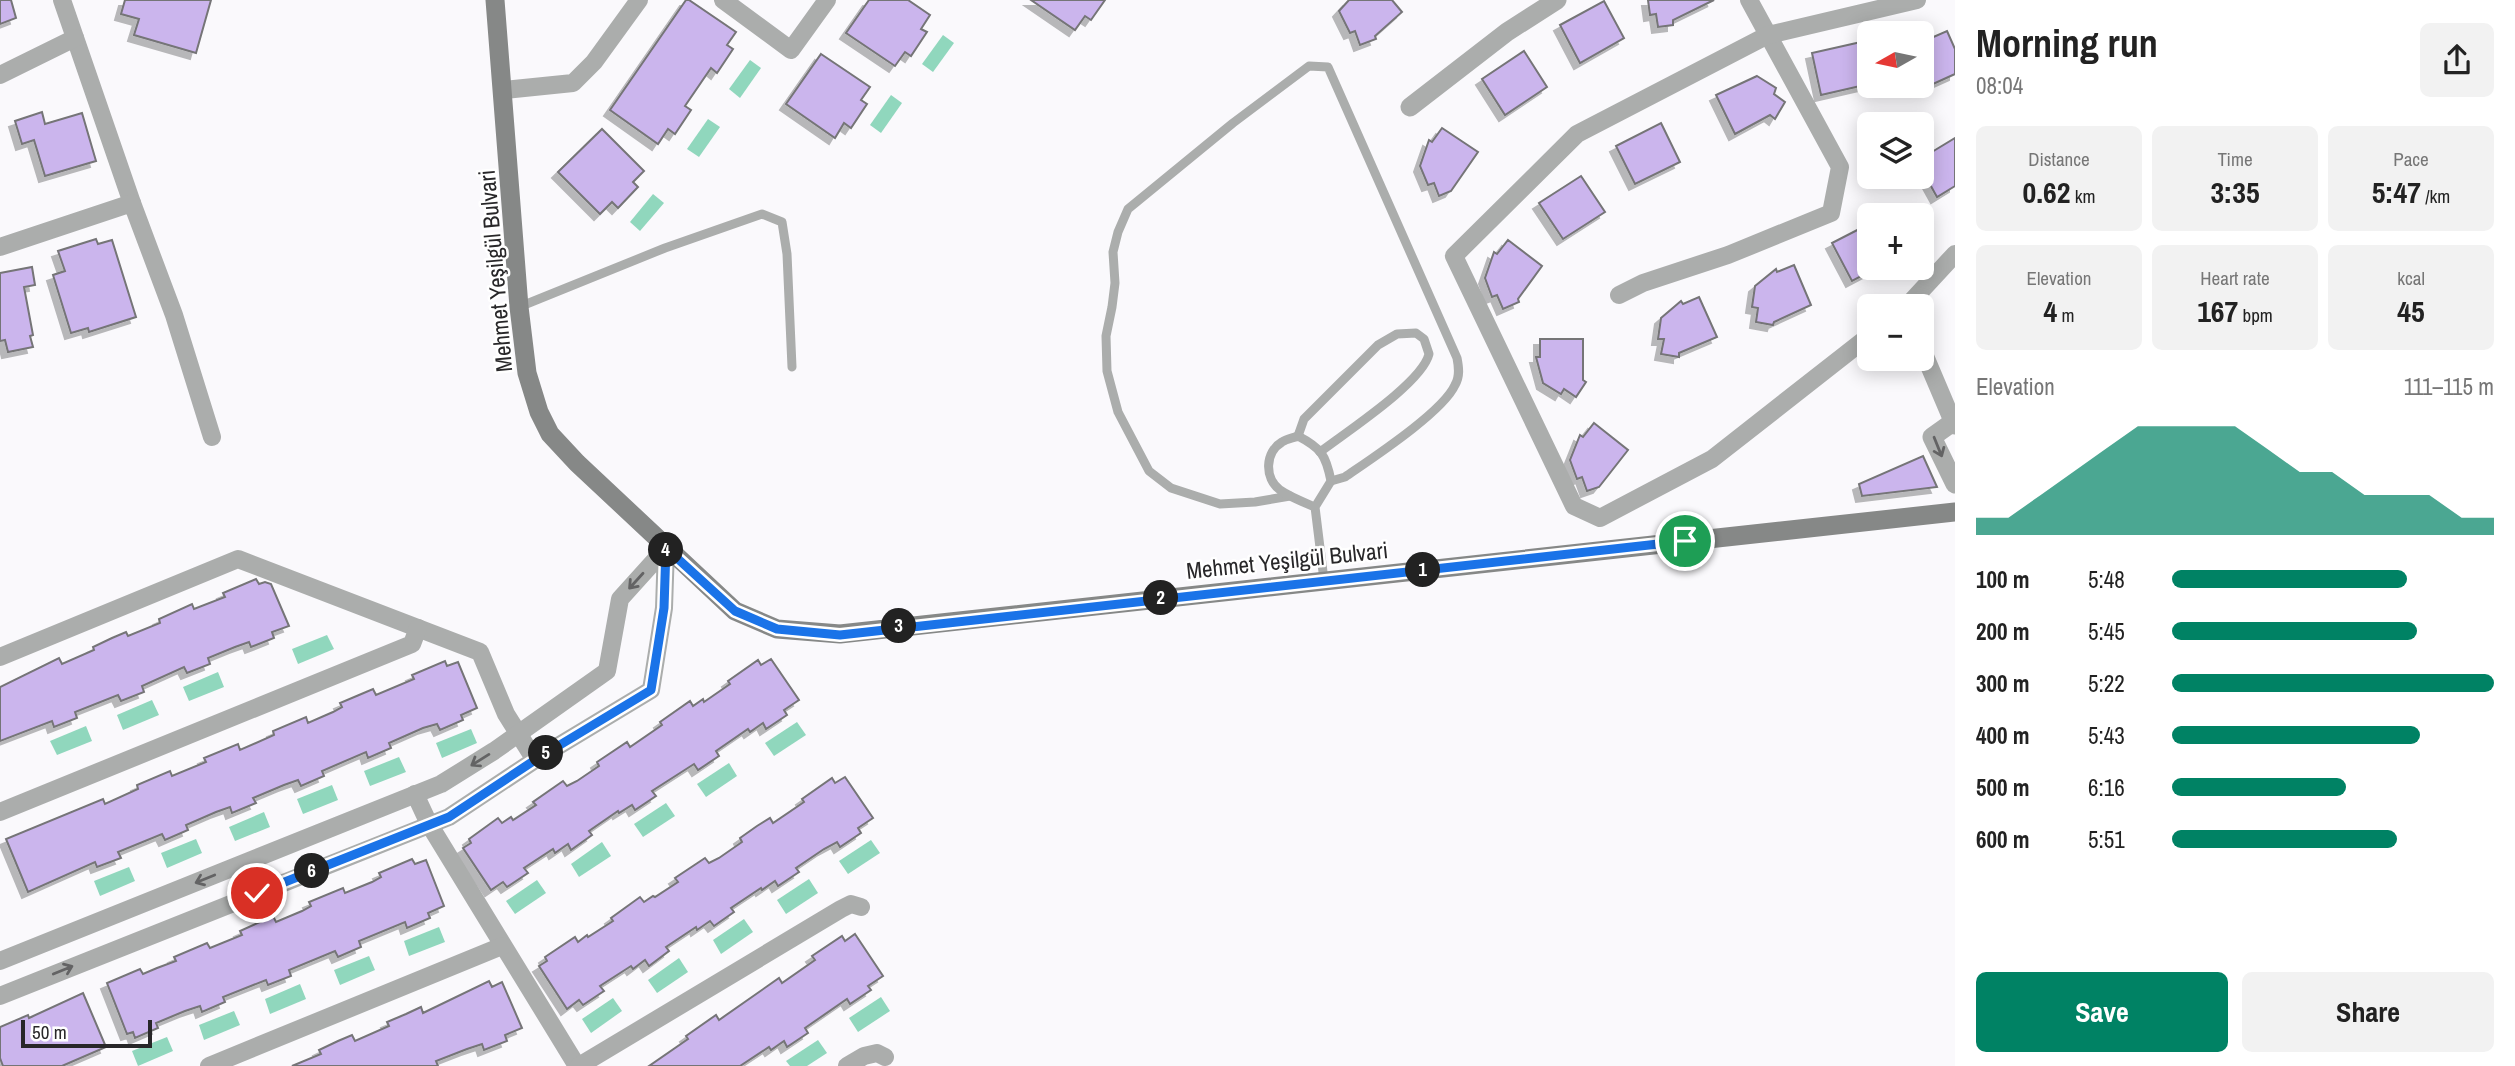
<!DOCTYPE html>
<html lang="en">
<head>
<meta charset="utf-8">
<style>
	body { margin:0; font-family:"Archivo Narrow",sans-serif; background:#f2f2f2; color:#222; height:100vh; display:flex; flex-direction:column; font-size:26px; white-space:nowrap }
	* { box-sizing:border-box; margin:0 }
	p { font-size:23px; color:#767676 }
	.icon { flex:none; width:38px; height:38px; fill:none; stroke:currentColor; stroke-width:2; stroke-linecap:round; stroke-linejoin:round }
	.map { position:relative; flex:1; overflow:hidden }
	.panel { display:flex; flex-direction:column; background:#fff; width:560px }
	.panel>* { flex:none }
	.needle { width:46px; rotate:261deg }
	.fabs { position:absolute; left:1857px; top:21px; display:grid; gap:14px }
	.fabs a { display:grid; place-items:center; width:77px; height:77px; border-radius:10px; background:#fff; box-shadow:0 4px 18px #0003; font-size:35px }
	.scale { position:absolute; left:21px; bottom:18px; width:131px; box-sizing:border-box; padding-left:7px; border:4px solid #282729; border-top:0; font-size:19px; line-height:24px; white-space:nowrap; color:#282729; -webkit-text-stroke:5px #fff; paint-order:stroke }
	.pin { position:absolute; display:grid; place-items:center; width:60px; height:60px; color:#fff; margin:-30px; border:4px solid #fff; border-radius:50%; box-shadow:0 2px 7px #0007 }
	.km { position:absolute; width:35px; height:35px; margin:-18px; border-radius:50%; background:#222; color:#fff; font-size:19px; line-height:35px; text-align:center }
	.round { display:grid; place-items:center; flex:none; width:74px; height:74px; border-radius:10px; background:#f2f2f2 }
	.headline { display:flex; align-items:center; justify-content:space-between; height:119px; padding:0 21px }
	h1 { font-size:38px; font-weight:800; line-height:52px }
	.metrics { display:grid; grid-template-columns:repeat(3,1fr); gap:10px; height:119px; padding:7px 21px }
	.metrics div { display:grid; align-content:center; border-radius:10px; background:#f2f2f2; text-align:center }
	.metrics b { font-size:30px; font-weight:800 }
	.metrics small { font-size:19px; font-weight:400 }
	.metrics p { font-size:19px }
	.chart { height:196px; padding:14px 21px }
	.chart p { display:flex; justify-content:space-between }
	.chart svg { width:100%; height:126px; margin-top:7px; fill:#008264; opacity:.7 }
	.action { display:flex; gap:14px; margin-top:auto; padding:14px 21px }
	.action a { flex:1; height:80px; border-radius:10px; background:#008264; color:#fff; font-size:28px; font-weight:800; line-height:80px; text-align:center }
	.action a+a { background:#f2f2f2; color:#222 }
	ul { padding:0 21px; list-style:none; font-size:23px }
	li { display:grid; grid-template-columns:112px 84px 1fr; align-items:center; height:52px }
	li i { height:18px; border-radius:9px; background:#008264 }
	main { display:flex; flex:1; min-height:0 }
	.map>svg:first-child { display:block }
	.water { fill:#90d7bd }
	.building { fill:#cbb5ed; stroke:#757477; stroke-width:2; filter:url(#shadow) }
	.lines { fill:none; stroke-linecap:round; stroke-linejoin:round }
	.service { stroke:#abadac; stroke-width:9 }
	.minor { stroke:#abadac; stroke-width:18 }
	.tertiary { stroke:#abadac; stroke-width:19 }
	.secondary { stroke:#868887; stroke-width:19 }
	.oneway { stroke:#636364 }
	.route-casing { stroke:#fff; stroke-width:14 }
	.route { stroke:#1a73e8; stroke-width:9 }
	.labels { text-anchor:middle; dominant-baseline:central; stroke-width:5; stroke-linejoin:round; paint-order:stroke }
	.street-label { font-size:23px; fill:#282729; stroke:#fff }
</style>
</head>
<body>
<main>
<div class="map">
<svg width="1955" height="1066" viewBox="0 0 1955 1066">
	<defs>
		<filter id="shadow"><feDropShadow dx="-6" dy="6" stdDeviation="0" flood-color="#0004"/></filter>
	</defs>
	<rect width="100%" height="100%" fill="#faf9fc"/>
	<!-- water -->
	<g class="water">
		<polygon points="943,35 954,43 933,72 922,64"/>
		<polygon points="750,60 761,68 740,98 729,89"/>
		<polygon points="891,95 902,103 881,133 870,125"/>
		<polygon points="708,119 720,127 699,157 687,149"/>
		<polygon points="653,194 664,203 640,231 630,222"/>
		<polygon points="327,635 334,649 298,664 292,649"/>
		<polygon points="218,672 224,687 189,701 183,687"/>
		<polygon points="152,700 159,715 123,730 117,715"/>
		<polygon points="797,722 806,735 774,756 765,743"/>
		<polygon points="86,726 92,741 57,755 50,741"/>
		<polygon points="471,729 477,743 442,758 436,743"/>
		<polygon points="399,757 406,772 370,786 364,771"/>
		<polygon points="729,763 737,776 706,797 697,784"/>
		<polygon points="332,785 338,800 303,814 297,799"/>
		<polygon points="666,803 675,816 643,837 634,824"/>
		<polygon points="264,812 270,827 235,841 229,827"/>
		<polygon points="196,839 202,853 167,868 161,853"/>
		<polygon points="871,840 880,853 848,874 839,861"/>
		<polygon points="602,842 611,856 579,877 571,864"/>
		<polygon points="129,867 135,881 100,896 94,881"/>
		<polygon points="809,879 818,893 786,914 777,900"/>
		<polygon points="537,880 546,893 515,914 506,901"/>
		<polygon points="744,919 753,932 721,954 713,940"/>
		<polygon points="439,927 445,942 409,956 404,941"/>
		<polygon points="369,956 375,970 340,985 334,970"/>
		<polygon points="679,958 688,972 657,993 648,980"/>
		<polygon points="300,984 306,999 270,1014 265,999"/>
		<polygon points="881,997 890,1011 858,1032 849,1018"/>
		<polygon points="613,998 622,1011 591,1033 582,1019"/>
		<polygon points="234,1011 240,1025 204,1040 199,1025"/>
		<polygon points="167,1037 173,1051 138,1066 132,1051"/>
		<polygon points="818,1040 827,1053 807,1066 790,1066 786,1061"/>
	</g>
	<!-- building -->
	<g class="building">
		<polygon points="0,0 11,0 16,18 0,24"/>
		<polygon points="125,0 211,0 196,53 134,35 139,19 121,14"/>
		<polygon points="686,0 689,0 736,32 727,45 733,49 717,73 711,68 685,106 691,110 675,134 668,129 658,144 610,110"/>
		<polygon points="869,0 908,0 930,15 921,29 927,32 911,56 905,52 895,66 846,33"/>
		<polygon points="1031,0 1105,0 1091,20 1085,16 1075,30"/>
		<polygon points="1349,0 1392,0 1402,12 1375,36 1376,39 1360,45 1355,31 1350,33 1339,11"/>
		<polygon points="1648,0 1714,0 1673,20 1673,25 1658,27 1656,14 1650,15"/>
		<polygon points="1604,1 1624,38 1580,63 1560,25"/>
		<polygon points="1947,31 1955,49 1955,74 1922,89 1922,42"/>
		<polygon points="1861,42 1869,84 1821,95 1812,53"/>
		<polygon points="1524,51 1547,87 1505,115 1482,79"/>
		<polygon points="821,54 870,87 861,100 867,104 851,128 844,123 835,138 786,104"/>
		<polygon points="1757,76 1776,88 1774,94 1785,102 1775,119 1770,115 1735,134 1716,95"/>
		<polygon points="42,112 45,124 82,113 96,161 45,176 34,140 22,144 15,121"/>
		<polygon points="1661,123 1680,162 1635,184 1616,146"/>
		<polygon points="1442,128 1478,152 1451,191 1439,196 1434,183 1428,185 1420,166 1429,140 1432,142"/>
		<polygon points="602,129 644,171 633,182 638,187 618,208 612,202 600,214 558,172"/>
		<polygon points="1955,138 1955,186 1937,197 1922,170 1922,158"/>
		<polygon points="1581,176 1605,212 1563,239 1539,203"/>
		<polygon points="1869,224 1869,272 1852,281 1832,243"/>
		<polygon points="96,239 98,244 112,240 136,317 89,332 88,328 71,333 53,275 65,271 58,251"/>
		<polygon points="1508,240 1542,266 1518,299 1519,302 1503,309 1497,295 1492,297 1485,278 1494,252 1497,254"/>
		<polygon points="1794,265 1811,305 1774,322 1773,325 1756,322 1758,308 1752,307 1755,286 1776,269 1777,272"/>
		<polygon points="32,267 35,285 24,287 33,335 30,336 33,347 8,352 5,340 0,341 0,273"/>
		<polygon points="1699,297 1717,337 1679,353 1679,357 1661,354 1664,339 1658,339 1661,318 1681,301 1683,304"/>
		<polygon points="1540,339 1583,339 1583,380 1586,382 1576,397 1564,389 1561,394 1543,383 1536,357 1540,357"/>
		<polygon points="1594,423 1628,450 1599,487 1587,491 1582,477 1577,479 1570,460 1580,435 1583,437"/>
		<polygon points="1923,456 1937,487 1862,496 1859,484"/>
		<polygon points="256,579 259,584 265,582 271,584 289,626 272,632 274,638 251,647 249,642 235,647 208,658 210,664 187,673 184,667 142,686 144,692 121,701 118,695 75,712 77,718 54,727 52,721 0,741 0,687 59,658 62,664 94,650 93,647 112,638 126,632 128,636 160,623 159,619 192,604 194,609 225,597 223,593"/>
		<polygon points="771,659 799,700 784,710 787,715 766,729 763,723 750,732 748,729 716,751 719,756 698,770 694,764 652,791 656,796 635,810 632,805 619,813 618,811 589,831 592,835 571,850 568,844 555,853 553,849 524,868 528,873 507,887 503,882 491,890 463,848 471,843 469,839 498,818 502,823 511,817 513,820 536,805 533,802 563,781 567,786 577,781 599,766 597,762 627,742 630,747 662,725 660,722 690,701 693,706 703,699 704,702 730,684 728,681 758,660 761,665"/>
		<polygon points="445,661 447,666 458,662 477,708 461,715 463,720 440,730 437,724 423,728 389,743 391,748 368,758 366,752 322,771 324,776 301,786 298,780 284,785 253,798 256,803 232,813 230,807 216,812 186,825 188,830 165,840 162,834 118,852 121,858 97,867 95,862 28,892 6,839 103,799 105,804 138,789 137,785 170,771 172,776 206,762 204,758 238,744 240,750 274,735 273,731 306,717 308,723 333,712 342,707 340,703 359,695 373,689 376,695 414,679 412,675"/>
		<polygon points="845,777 873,818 858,828 861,833 840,847 837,842 824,849 796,868 799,872 778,886 775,881 762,890 761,888 731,908 734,912 714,926 710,921 697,930 696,927 666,947 669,951 649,966 645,960 633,969 631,966 600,986 604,991 583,1005 579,1000 567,1009 539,966 547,961 545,957 575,937 578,942 587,935 588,937 613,921 611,918 640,897 644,902 653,896 655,897 678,882 675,878 705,858 709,863 719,858 742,842 740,838 757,826 770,818 773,823 804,802 802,799 832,778 835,783"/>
		<polygon points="412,859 415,864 426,860 444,906 428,913 430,918 407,928 405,922 359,941 361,947 338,957 335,951 289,970 291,976 268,985 266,980 223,997 225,1002 202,1012 200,1006 185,1011 156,1023 158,1028 135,1038 133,1032 127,1034 107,983 140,969 143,974 157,968 176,961 174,957 207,943 210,948 242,935 240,931 273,916 276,922 302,911 311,906 309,902 343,888 345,893 372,882 381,877 379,873"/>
		<polygon points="855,934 883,976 868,986 871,990 850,1004 847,999 805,1028 808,1033 787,1047 784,1041 771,1050 769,1047 740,1066 649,1066 688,1039 686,1036 716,1015 719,1020 779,978 782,983 815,960 812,956 842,936 845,941"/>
		<polygon points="489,981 492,987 502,982 522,1028 505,1035 507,1041 484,1050 482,1044 467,1049 436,1061 438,1066 292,1066 321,1054 319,1050 338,1041 352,1035 355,1041 389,1026 387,1022 406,1014 421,1007 423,1013"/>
		<polygon points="83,993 106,1047 62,1066 3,1066 0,1058 0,1027 28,1015 29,1018"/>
	</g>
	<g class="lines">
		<!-- service -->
		<g class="service">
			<polyline points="519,307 665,248 762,214 782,222 787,254 792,367"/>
			<path d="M1298 436 1304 419 1378 345 1397 334 1416 333 1424 339 1429 354C1422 383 1346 432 1320 452"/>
			<path d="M1290 496 1255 502 1220 504 1171 488 1149 471 1118 412 1107 371 1106 336 1112 307 1115 283 1113 252 1118 232 1128 209 1233 123 1309 66 1328 67 1457 358C1459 368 1460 377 1455 385 1443 412 1371 459 1345 477L1331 481"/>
			<path d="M1315 507C1303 502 1290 497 1280 490 1264 478 1265 452 1282 442 1286 439 1293 438 1298 436 1321 448 1326 455 1331 481L1315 507 1324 580"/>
		</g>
		<!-- minor -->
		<g class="minor">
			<polyline points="62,0 132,203"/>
			<polyline points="723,0 791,50 827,0"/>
			<polyline points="0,75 75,38"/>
			<polyline points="504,90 573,83 594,62 639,0"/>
			<polyline points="0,247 132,203 174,315 212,437"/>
			<polyline points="1619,295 1643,283 1728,255 1831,213 1840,167 1749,0"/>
			<polyline points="1907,306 1955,254"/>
			<polyline points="1869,336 1712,459 1600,518 1574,506 1454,256 1577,134 1768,35 1917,0"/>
			<polyline points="1922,349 1953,422 1955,420"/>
			<polyline points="0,657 238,559 480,652 506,714 535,760"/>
			<polyline points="415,794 429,824 577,1066"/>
			<polyline points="0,812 412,644 418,628"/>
			<polyline points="0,961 441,784 494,751 607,671 620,599 666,548 664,608 651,690 535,760 449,817 0,996"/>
			<polyline points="209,1066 502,946"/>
			<polyline points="579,1066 841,909 851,904 861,907"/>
			<polyline points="847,1066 864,1056 877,1053 885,1057"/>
		</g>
		<!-- tertiary -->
		<g class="tertiary">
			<polyline points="1410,107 1507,32 1557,0"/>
			<polyline points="1955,425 1953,422 1932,437 1955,484"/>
		</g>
		<!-- secondary -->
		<polyline class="secondary" points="495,0 519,307 527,373 539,412 550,434 577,463 735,611 777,629 840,634 1955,512"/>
	</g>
	<!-- one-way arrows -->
	<defs><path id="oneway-shaft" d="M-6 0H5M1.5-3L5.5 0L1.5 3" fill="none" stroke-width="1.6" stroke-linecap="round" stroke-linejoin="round" transform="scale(1.75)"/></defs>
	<g class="oneway">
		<use href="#oneway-shaft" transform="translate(1938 447) rotate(68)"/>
		<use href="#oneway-shaft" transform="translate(636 581) rotate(132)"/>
		<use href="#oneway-shaft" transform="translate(480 760) rotate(148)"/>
		<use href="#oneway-shaft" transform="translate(205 879) rotate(158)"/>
		<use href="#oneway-shaft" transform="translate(63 970) rotate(-22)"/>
	</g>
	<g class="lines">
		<!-- route casing -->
		<g class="route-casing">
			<polyline id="route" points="257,893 449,817 535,760 651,690 664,608 666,548 735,611 777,629 840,635 1685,541"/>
		</g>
		<!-- route -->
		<use href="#route" class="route"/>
	</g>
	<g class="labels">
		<!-- street labels -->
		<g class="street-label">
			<text transform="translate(495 271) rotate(-95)">Mehmet Yeşilgül Bulvari</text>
			<text transform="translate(1287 560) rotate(-6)">Mehmet Yeşilgül Bulvari</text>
		</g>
	</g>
</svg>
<div class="fabs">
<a><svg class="needle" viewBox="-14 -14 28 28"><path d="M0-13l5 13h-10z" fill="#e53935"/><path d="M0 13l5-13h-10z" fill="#767676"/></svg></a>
<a><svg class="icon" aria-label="layers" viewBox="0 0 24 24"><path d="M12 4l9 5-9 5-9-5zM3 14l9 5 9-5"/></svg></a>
<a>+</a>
<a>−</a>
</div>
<div class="scale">50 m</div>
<div class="pin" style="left:1685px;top:541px;background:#1e9e55"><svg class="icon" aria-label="arrive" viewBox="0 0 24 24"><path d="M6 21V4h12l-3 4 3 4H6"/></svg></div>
<div class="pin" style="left:257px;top:893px;background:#d93025"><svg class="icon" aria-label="check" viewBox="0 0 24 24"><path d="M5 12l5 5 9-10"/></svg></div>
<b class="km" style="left:1423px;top:570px">1</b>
<b class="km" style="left:1161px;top:598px">2</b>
<b class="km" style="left:899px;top:626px">3</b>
<b class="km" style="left:666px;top:550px">4</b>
<b class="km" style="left:546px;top:753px">5</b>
<b class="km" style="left:312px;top:871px">6</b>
</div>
<section class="panel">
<div class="headline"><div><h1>Morning run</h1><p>08:04</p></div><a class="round"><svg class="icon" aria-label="share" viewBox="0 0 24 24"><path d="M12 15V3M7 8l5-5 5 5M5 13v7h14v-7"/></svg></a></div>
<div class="metrics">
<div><p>Distance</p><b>0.62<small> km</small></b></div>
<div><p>Time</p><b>3:35</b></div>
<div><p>Pace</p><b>5:47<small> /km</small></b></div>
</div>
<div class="metrics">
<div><p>Elevation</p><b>4<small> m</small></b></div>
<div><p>Heart rate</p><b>167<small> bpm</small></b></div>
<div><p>kcal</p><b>45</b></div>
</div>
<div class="chart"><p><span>Elevation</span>111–115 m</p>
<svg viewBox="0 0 160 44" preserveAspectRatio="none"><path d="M0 44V38L10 38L20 30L30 22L40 14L50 6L60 6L70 6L80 6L90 14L100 22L110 22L120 30L130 30L140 30L150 38L160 38V44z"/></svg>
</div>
<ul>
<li><b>100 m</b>5:48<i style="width:73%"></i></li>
<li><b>200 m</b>5:45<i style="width:76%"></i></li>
<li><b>300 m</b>5:22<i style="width:100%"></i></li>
<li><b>400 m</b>5:43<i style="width:77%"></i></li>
<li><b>500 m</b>6:16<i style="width:54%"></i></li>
<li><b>600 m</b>5:51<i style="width:70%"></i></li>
</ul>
<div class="action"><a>Save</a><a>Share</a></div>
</section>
</main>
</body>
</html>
